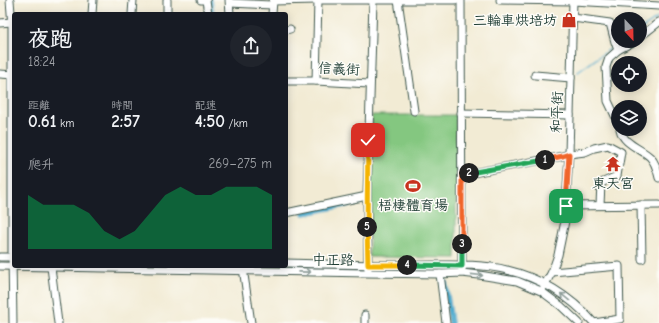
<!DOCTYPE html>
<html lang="zh-TW">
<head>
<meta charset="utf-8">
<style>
	body { margin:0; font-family:"Comic Neue","LXGW WenKai TC",sans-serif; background:#20242c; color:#f1f3f6; height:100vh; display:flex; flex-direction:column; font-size:15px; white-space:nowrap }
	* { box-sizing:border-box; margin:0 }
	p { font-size:13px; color:#9ea1a6 }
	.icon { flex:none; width:22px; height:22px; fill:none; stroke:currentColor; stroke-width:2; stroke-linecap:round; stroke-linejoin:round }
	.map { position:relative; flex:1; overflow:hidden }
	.panel { position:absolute; left:12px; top:12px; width:276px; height:256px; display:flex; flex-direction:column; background:#171b24; border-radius:4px; box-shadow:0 2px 10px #0003 }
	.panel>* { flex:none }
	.needle { width:26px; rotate:158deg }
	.fabs { position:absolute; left:611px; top:12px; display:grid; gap:8px }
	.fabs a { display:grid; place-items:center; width:36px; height:36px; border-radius:50%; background:#171b24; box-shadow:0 2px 10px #0003; font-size:20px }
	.pin { position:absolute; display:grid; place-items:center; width:34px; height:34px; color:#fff; margin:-17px; border-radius:8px; box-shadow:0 2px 6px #0006 }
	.km { position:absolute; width:20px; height:20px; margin:-10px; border-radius:50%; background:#222; color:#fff; font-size:11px; line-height:20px; text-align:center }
	.round { display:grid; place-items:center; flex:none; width:42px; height:42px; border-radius:21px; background:#20242c }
	.summary { display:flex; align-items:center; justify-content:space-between; height:68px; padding:0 16px }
	h1 { font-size:22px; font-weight:800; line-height:30px }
	.figures { display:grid; grid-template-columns:repeat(3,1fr); gap:6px; height:68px; padding:4px 16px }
	.figures div { display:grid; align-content:center }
	.figures b { font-size:17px; font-weight:800 }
	.figures small { font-size:11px; font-weight:400 }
	.figures p { font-size:11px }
	.chart { height:112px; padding:8px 16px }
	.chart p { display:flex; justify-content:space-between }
	.chart svg { width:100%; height:72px; margin-top:4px; fill:#0b8043; opacity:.7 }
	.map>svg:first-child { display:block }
	.green { fill:#84c780; stroke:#52825a }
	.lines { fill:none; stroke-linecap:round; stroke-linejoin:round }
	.stream { stroke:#50abce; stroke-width:1.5 }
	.canal { stroke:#50abce; stroke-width:5.5 }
	.minor-casing { stroke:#3f574c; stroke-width:9 }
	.minor { stroke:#fff; stroke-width:7 }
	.oneway { stroke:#8f9e9a }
	.split-1-casing { stroke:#fff; stroke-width:8 }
	.split-2-casing { stroke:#fff; stroke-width:8 }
	.split-3-casing { stroke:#fff; stroke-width:8 }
	.split-4-casing { stroke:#fff; stroke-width:8 }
	.split-5-casing { stroke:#fff; stroke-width:8 }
	.split-6-casing { stroke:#fff; stroke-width:8 }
	.split-1 { stroke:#f0652b; stroke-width:5 }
	.split-2 { stroke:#22a559; stroke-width:5 }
	.split-3 { stroke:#f0652b; stroke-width:5 }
	.split-4 { stroke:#22a559; stroke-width:5 }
	.split-5 { stroke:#f5b400; stroke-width:5 }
	.split-6 { stroke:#f5b400; stroke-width:5 }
	.labels { text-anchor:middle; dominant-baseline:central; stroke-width:3; stroke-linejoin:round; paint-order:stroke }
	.poi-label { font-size:14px; fill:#1f3d34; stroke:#fdfcf7 }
	.street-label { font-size:14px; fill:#1f3d34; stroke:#fdfcf7 }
</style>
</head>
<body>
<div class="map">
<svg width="659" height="323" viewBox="0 0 659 323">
	<rect width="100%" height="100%" fill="#fdfcf7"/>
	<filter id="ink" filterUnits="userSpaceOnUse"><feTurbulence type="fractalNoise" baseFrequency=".025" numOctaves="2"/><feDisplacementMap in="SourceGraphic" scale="8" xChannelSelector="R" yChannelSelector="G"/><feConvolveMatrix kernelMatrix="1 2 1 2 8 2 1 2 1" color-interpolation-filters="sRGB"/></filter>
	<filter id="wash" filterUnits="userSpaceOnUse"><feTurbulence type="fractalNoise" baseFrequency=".012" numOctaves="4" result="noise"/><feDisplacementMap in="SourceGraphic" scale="16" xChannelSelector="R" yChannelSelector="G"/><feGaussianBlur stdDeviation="0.9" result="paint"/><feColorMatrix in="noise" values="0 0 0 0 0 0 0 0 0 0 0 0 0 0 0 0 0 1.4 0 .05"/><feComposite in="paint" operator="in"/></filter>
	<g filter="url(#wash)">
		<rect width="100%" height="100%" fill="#f2ebd4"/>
		<!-- green -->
		<polygon class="green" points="372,115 456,115 456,258 369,257"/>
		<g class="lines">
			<!-- stream -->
			<g class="stream">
				<polyline points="640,30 659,17"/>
				<polyline points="619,43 623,41"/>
				<polyline points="578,72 614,46"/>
			</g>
			<!-- canal -->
			<g class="canal">
				<polyline points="210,0 212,14"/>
				<polyline points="304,213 359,202"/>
				<polyline points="445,282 451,323"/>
			</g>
		</g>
	</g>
	<g filter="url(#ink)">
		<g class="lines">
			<!-- minor casing -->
			<g class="minor-casing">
				<g id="minor">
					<polyline points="10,0 12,26 12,257 13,323"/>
					<polyline points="201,0 206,0 208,14"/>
					<polyline points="229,0 230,14"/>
					<polyline points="318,0 455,0"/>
					<polyline points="398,0 414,111"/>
					<polyline points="461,0 462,270"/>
					<polyline points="500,0 573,1 659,6"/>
					<polyline points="230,3 272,5"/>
					<polyline points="92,14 93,0"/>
					<polyline points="132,14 133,0"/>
					<polyline points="167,14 167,0"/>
					<polyline points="272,14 273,1 317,0"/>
					<polyline points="573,18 610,23 615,42 618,50"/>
					<polyline points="0,23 11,22"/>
					<polyline points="286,30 290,29"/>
					<polyline points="640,37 659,22"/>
					<polyline points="0,74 14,75"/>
					<polyline points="535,75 571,78"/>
					<polyline points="286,81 316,81 369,84"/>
					<polyline points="316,81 318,0"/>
					<polyline points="461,113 570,115"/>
					<polyline points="618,122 608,101 606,67 609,58 618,50 635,41"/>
					<path d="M620 129C623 144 640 148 650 157 656 163 657 170 659 178"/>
					<polyline points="462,175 563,156 569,154 585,152 594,148 608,145 621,152 617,176 601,183 600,205"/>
					<polyline points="641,205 642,259"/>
					<polyline points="566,206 659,205"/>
					<polyline points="286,213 367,196"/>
					<polyline points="0,257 14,257"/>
					<path d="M286 263C325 264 365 265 404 265 435 266 478 262 507 270 541 278 571 297 594 323"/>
					<polyline points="0,266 368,273 440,274 462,273 479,275 517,281 541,291 561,306 579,323"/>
					<polyline points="51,267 58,323"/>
					<polyline points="243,268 251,323"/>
					<polyline points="368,269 367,196 373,1"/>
					<polyline points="552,272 619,266 620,319 594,323"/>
					<polyline points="440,274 446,323"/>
					<polyline points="544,286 552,272 558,255 565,221 569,154 573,0"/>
					<polyline points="365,323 365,315"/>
				</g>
			</g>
			<!-- minor -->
			<use href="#minor" class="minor"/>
		</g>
		<!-- one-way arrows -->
		<defs><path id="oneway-shaft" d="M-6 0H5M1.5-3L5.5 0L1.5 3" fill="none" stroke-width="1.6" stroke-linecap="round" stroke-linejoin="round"/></defs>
		<g class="oneway">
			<use href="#oneway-shaft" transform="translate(305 272) rotate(1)"/>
			<use href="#oneway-shaft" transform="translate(477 275) rotate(6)"/>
			<use href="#oneway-shaft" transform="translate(565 297) rotate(-141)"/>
		</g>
	</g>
	<g class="lines" filter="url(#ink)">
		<!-- split-1 casing -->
		<g class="split-1-casing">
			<polyline id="split-1" points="545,160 563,156 569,154 566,206"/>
		</g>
		<!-- split-2 casing -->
		<g class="split-2-casing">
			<polyline id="split-2" points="469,173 545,160"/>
		</g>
		<!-- split-3 casing -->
		<g class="split-3-casing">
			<polyline id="split-3" points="462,244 462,174 469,173"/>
		</g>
		<!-- split-4 casing -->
		<g class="split-4-casing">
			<polyline id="split-4" points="407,265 462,266 462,244"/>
		</g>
		<!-- split-5 casing -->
		<g class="split-5-casing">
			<polyline id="split-5" points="367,227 368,265 407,265"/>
		</g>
		<!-- split-6 casing -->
		<g class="split-6-casing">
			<polyline id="split-6" points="367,227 368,140"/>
		</g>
		<!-- split-1 -->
		<use href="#split-1" class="split-1"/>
		<!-- split-2 -->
		<use href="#split-2" class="split-2"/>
		<!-- split-3 -->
		<use href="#split-3" class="split-3"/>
		<!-- split-4 -->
		<use href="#split-4" class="split-4"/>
		<!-- split-5 -->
		<use href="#split-5" class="split-5"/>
		<!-- split-6 -->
		<use href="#split-6" class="split-6"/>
	</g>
	<!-- icons -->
	<defs>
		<g id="shop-bare" transform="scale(1.2)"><path d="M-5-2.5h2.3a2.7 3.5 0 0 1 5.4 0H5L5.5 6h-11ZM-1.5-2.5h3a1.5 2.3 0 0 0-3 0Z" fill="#c8321e" stroke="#fdfcf7" stroke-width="2.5" paint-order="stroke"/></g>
		<g id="temple-bare" transform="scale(1.2)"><path d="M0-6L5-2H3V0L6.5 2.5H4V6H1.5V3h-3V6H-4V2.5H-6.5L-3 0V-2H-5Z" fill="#c8321e" stroke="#fdfcf7" stroke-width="2.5" paint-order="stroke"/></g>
		<g id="stadium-bare" transform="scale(1.2)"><path d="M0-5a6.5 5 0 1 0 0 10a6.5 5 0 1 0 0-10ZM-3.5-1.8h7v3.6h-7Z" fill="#c8321e" stroke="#fdfcf7" stroke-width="2.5" paint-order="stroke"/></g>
	</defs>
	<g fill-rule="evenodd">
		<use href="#shop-bare" x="569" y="20"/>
		<use href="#temple-bare" x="613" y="164"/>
		<use href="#stadium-bare" x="413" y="186"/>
	</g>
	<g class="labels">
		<!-- poi labels -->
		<g class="poi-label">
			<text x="557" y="20" text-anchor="end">三輪車烘培坊</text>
			<text x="613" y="183">東天宮</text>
			<text x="413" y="205">梧棲體育場</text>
		</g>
		<!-- street labels -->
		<g class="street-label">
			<text transform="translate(339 69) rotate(3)">信義街</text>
			<text transform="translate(557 112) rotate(-88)">和平街</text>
			<text transform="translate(333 260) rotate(1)">中正路</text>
		</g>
	</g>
</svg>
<div class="fabs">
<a><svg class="needle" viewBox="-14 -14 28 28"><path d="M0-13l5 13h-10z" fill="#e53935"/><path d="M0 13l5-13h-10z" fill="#9ea1a6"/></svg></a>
<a><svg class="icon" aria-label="locate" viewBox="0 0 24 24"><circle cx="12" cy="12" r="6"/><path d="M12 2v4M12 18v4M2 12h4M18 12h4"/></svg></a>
<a><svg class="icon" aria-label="layers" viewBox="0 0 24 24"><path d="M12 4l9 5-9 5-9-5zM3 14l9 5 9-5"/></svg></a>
</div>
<div class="pin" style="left:566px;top:206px;background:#1e9e55"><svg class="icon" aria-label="arrive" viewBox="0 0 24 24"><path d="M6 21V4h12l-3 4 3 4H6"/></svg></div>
<div class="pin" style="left:368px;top:140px;background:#d93025"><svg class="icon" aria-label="check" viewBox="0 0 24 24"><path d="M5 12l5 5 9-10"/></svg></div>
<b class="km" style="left:545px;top:160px">1</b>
<b class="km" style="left:469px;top:173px">2</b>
<b class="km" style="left:462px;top:244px">3</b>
<b class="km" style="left:407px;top:265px">4</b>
<b class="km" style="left:367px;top:227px">5</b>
<section class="panel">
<div class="summary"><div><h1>夜跑</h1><p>18:24</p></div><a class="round"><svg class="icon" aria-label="share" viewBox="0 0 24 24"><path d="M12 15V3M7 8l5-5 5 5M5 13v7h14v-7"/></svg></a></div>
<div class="figures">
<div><p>距離</p><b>0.61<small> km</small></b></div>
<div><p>時間</p><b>2:57</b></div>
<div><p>配速</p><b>4:50<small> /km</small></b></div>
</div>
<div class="chart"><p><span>爬升</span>269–275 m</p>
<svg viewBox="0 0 160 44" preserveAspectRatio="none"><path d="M0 44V11L10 17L20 17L30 17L40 22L50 33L60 38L70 33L80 22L90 11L100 6L110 11L120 11L130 6L140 6L150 6L160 11V44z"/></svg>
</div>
</section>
</div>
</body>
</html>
